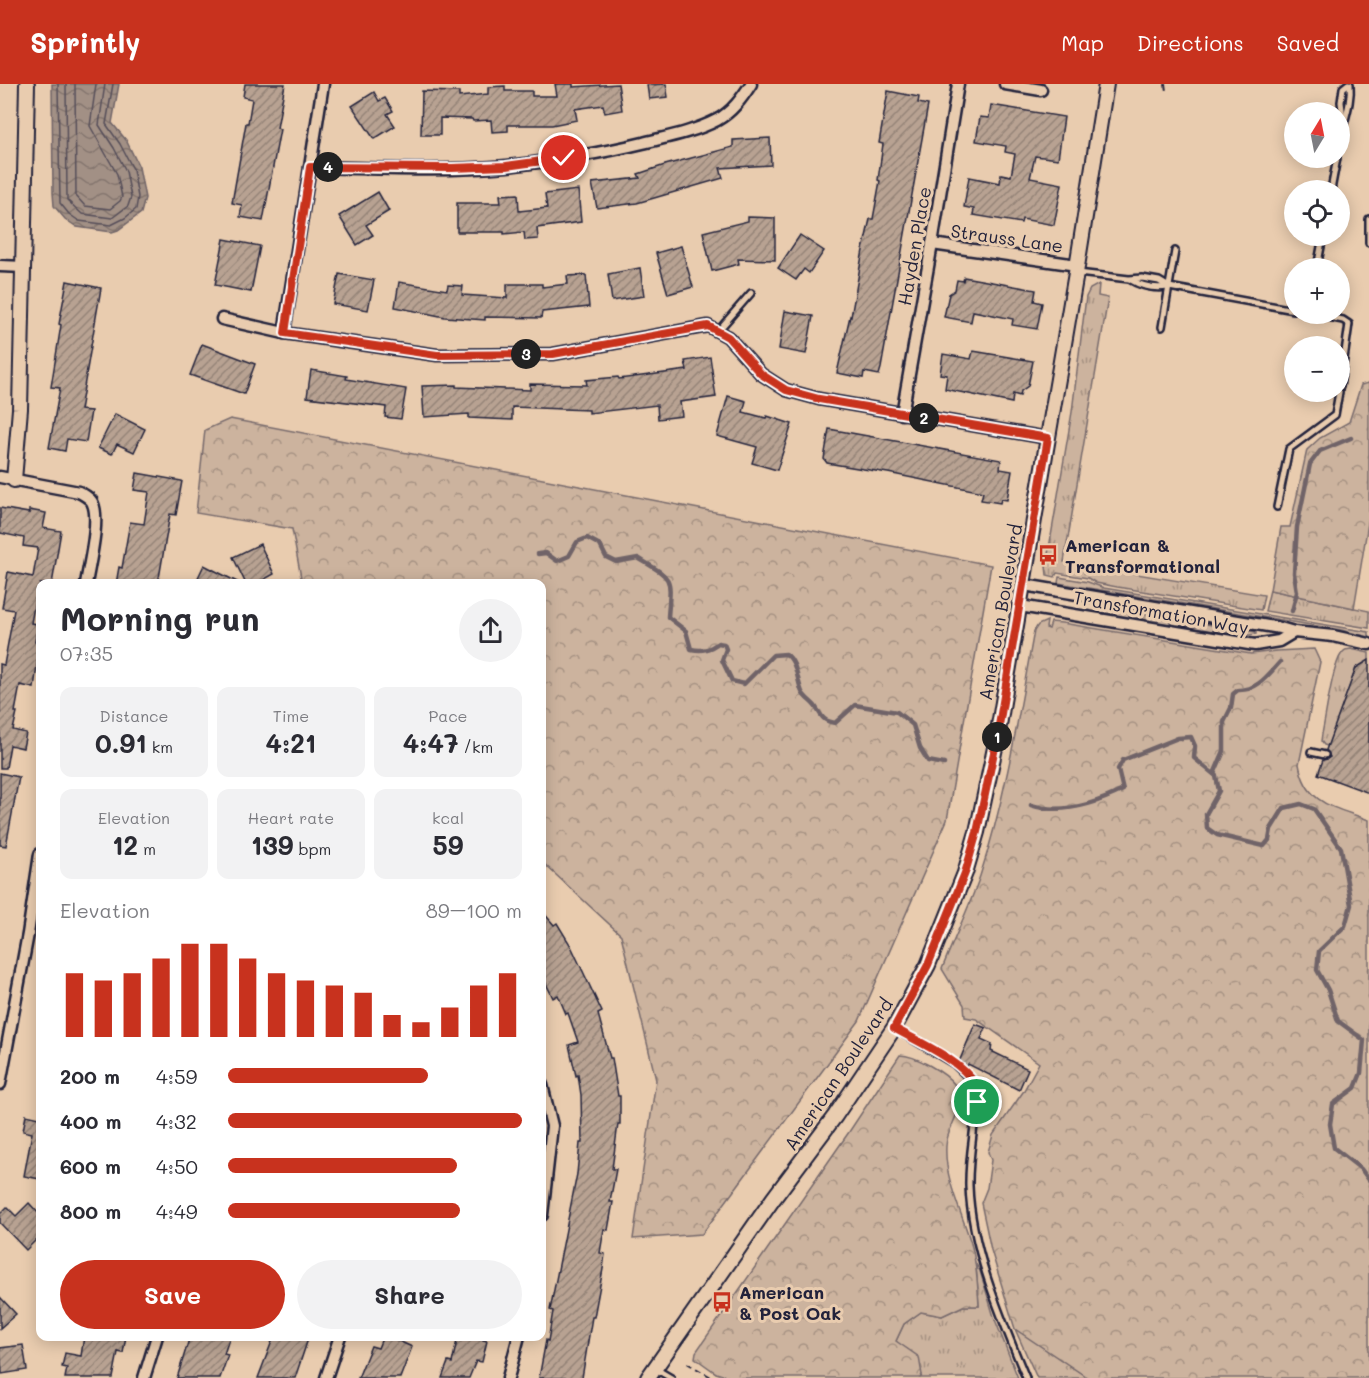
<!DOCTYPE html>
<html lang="en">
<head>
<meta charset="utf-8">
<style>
	body { margin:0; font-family:Mali,sans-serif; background:#f2f2f3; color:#2b2b33; height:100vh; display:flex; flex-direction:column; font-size:22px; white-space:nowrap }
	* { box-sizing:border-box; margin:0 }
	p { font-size:20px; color:#7c7c81 }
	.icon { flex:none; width:33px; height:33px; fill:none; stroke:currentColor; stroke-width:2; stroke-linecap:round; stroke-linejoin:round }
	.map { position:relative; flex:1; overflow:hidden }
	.panel { position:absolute; left:36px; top:495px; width:510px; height:762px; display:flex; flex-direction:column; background:#fff; border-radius:12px; box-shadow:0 3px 15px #0003 }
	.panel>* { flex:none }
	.needle { width:39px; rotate:10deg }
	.tools { position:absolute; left:1284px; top:18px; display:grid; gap:12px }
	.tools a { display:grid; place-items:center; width:66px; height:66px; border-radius:50%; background:#fff; box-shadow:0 3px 15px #0003; font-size:30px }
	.pin { position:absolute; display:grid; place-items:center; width:51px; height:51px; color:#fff; margin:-26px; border:3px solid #fff; border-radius:50%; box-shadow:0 2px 6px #0007 }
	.km { position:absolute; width:30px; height:30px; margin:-15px; border-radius:50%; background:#222; color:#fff; font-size:16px; line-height:30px; text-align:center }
	.round { display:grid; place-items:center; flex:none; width:63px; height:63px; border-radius:32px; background:#f2f2f3 }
	.summary { display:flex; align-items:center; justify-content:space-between; height:102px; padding:0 24px }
	h1 { font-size:33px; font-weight:700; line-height:45px }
	.figures { display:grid; grid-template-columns:repeat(3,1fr); gap:9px; height:102px; padding:6px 24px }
	.figures div { display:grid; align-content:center; border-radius:12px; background:#f2f2f3; text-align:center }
	.figures b { font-size:26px; font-weight:700 }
	.figures small { font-size:16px; font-weight:400 }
	.figures p { font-size:16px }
	.chart { height:168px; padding:12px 24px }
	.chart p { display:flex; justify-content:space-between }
	.chart svg { width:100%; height:108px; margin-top:6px; stroke:#c8321e; stroke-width:6 }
	.action { display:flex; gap:12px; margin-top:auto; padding:12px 24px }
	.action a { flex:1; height:69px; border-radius:36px; background:#c8321e; color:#fff; font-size:24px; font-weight:700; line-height:69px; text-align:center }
	.action a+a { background:#f2f2f3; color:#2b2b33 }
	ul { padding:0 24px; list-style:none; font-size:20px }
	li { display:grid; grid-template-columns:96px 72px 1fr; align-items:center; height:45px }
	li i { height:15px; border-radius:8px; background:#c8321e }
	header { display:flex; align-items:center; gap:36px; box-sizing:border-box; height:84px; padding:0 30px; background:#c8321e; color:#fff }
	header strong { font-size:28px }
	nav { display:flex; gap:33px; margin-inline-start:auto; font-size:21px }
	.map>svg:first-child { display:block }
	.grass { fill:url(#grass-tufts); stroke:#776a6c; stroke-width:1.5 }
	.forest { fill:url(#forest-crowns); stroke:#776a6c; stroke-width:1.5 }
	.water { fill:url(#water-waves); stroke:#6f6467; stroke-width:1.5 }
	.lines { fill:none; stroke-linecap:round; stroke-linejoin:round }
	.shore { stroke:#554e59; stroke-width:1.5 }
	.stream { stroke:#6f6467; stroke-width:4.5 }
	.building { fill:url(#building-hatch); stroke:#22223b; stroke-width:1.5 }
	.service-casing { stroke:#22223b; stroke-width:10 }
	.minor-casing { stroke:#22223b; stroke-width:15 }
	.tertiary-casing { stroke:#22223b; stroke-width:18 }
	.path { stroke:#22223b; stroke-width:2; stroke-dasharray:6 4.5; stroke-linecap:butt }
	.service { stroke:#e9ccaf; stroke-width:5 }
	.minor { stroke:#e9ccaf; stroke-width:10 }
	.tertiary { stroke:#e9ccaf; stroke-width:14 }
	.route-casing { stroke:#fff; stroke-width:12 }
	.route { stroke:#c8321e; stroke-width:8 }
	.labels { text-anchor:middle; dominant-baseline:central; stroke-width:6; stroke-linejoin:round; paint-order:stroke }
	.street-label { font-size:18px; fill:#22223b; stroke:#e9ccaf }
	.poi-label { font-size:18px; font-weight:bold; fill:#22223b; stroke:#e9ccaf; text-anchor:start }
</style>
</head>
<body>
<header>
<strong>Sprintly</strong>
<nav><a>Map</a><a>Directions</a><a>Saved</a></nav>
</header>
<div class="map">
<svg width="1369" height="1294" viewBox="0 0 1369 1294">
	<defs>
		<pattern id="grass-tufts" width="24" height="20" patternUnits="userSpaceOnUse" patternTransform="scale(1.5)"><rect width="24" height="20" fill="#ccb39e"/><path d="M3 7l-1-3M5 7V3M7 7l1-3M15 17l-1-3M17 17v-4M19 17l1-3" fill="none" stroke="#a59182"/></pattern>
		<pattern id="forest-crowns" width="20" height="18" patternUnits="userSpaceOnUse" patternTransform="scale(1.5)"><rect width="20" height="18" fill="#ccb39e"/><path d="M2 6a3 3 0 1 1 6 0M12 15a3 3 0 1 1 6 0" fill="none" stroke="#a59182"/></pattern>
		<pattern id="water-waves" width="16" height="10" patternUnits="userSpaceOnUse" patternTransform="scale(1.5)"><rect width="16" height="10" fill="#a29085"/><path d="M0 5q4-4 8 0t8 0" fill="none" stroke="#84756e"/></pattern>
		<pattern id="building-hatch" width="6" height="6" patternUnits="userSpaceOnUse" patternTransform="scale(1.5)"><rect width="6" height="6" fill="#b8a292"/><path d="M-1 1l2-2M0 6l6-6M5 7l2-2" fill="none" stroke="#958478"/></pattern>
	</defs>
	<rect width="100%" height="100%" fill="#e9ccaf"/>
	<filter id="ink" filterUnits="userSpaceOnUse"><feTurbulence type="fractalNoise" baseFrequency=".0167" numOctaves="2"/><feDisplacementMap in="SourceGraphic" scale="12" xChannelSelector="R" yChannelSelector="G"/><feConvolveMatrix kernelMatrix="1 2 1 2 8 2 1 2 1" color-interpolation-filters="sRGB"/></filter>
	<g filter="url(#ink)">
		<!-- grass -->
		<g class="grass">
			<polygon points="1099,200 1098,212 1108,214 1064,478 1264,511 1261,526 1117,503 1096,499 1088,494 1057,489 1055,493 1047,491 1046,482 1072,328 1086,213 1090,205"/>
			<polygon points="1059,493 1088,498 1104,504 1369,548 1369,553 1341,546 1058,499"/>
			<polygon points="1270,506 1369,527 1369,544 1265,527"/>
			<polygon points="1099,523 1170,534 1171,538 1168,540 1103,530 1098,528"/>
			<polygon points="1187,537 1256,548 1256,550 1243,552 1191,544 1186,542"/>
			<path d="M1351 565 1369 569V580L1364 579 1356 584 1328 662 1324 661 1321 657 1322 650C1326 632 1332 582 1342 569 1346 565 1345 566 1351 565Z"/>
			<polygon points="976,1180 980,1187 994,1233 1018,1294 920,1294 922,1291 896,1257 904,1240 921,1228 942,1232 963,1222 979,1222"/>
			<polygon points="1015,1245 1024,1250 1088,1294 1037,1294"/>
		</g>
		<!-- forest -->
		<g class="forest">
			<polygon points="1369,299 1369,433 1354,524 1270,506 1281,443 1290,443 1307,366 1320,354 1349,338 1361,301"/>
			<polygon points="230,335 991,481 947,736 859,937 702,1150 633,1155 656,996 621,851 542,778 542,500 302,499 292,445 196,429 205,346"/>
			<path d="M1047 537 1046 544 1049 545 1051 538 1062 539 1251 570 1276 567 1314 565 1320 578 1299 680C1306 721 1335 723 1369 736V1292L1367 1294H1088L1015 1245 991 1166 981 1119 987 1104 991 1076 988 1068 993 1051 1023 1008 1039 979 976 935 965 933 964 921 942 885C954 854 969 824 980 792 1006 713 1019 629 1034 547L1038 541Z"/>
			<path d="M900 971C915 971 946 989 955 1001 969 1024 947 1040 946 1062 944 1096 963 1130 972 1163 977 1183 978 1202 979 1222H963L942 1232 921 1228 904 1240 896 1257 919 1273 922 1291 920 1294H732L716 1289 695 1274 696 1268 849 1048Z"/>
		</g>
		<!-- water -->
		<polygon class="water" points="52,0 119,0 112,39 126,56 139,83 145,114 141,129 118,146 112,148 77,143 65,135 54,122 53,109"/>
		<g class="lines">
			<!-- shore -->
			<g class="shore">
				<polyline points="58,0 60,119 69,130 79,137 111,141 125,134 136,125 138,113 133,85 120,60 106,40 113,0"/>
				<polyline points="66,0 67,116 82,130 112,134 128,122 131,113 126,87 114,64 99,41 105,0"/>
				<polyline points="75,0 76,112 85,122 110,125 120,117 122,113 117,90 90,42 96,0"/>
			</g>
			<!-- stream -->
			<g class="stream">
				<path d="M538 470 546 469 557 477 569 472 577 458 587 454 600 461 606 473 616 478 638 474C674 496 671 491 668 533L686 547 691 565C702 567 709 566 718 559L724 560 726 565 722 576 732 597 744 600 773 571 786 570C797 578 797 596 802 608 805 614 811 617 815 622 822 632 822 637 835 639L855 621 897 628 913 641 920 664 928 677 944 680"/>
				<polyline points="1292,527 1297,508 1294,489 1297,443 1310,380 1320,367 1351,354"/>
				<path d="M1214 690 1224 667V638L1231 624 1233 610 1238 606C1257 607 1268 591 1280 578"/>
				<path d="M1031 721C1062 731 1095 720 1123 706L1118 685 1123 676 1178 654 1191 653 1195 662 1194 674 1216 692 1219 707 1206 730 1207 744 1217 751 1264 762 1269 756 1271 745 1284 724 1301 720 1314 725 1341 764 1351 821 1345 842 1319 867 1317 886 1328 906 1338 937 1364 956 1361 989 1355 1004 1333 1020 1330 1040 1334 1064 1361 1085 1369 1096"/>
			</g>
		</g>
		<!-- building -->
		<g class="building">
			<polygon points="245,0 285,0 277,44 280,45 263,137 240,133 242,121 232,119 246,39 248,39 252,15 243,13"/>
			<polygon points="555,0 573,0 573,3 618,0 622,26 605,29 603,21 575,25 577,36 552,41 508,41 508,47 492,48 491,36 473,37 472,35 440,34 440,51 421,51 422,7 459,8 459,13 488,10 488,3 505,2 505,7 532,7 532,12 557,12"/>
			<polygon points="666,0 668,13 649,15 647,1"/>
			<polygon points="888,7 919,13 918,19 928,21 881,284 879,291 864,288 863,294 837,289 850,232 851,233 863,166 870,135 873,135 880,97 878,96 883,60 879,59"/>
			<polygon points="374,8 379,17 385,14 393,27 387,30 395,42 374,55 352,22"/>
			<polygon points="991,21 1064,33 1058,75 1035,72 1030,94 1062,100 1054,141 1022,135 1021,139 973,131 974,125 964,123 969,93 1000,99 1001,90 1011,92 1015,70 1005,68 1006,62 976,57 980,33 989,34"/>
			<polygon points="770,54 771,81 720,84 723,94 637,119 597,124 592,99 640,94 638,90 665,81 733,63 733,56"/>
			<polygon points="578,106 581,138 537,144 538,155 525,156 524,148 504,150 504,148 457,148 457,119 501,119 500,111 518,110 519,127 547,124 545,110"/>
			<polygon points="378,108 389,127 366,141 373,151 357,161 339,132"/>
			<polygon points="748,133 775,134 775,176 738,175 739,180 712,187 703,148 748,137"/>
			<polygon points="800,151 824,167 809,189 804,185 796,196 778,184"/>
			<polygon points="224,155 260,162 251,208 215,201"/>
			<polygon points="681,162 693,203 668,210 656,169"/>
			<polygon points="640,184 644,212 612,217 608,190"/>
			<polygon points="339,190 374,196 368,226 333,220"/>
			<polygon points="586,191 589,223 542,228 541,234 485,233 485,236 445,233 395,223 399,198 447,206 448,201 463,202 462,211 507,214 507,200 542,200 542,203 568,200 567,192"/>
			<polygon points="964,193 1036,206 1034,217 1042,219 1037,245 1012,241 1013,235 973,227 971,238 944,233 949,210 955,206 957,196 963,197"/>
			<polygon points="67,197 101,204 80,326 91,327 86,358 67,355 65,367 49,364 60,304 51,303 61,241 59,240"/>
			<polygon points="785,227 813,232 806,270 779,265"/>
			<polygon points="202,260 255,280 244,310 190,291"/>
			<polygon points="973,267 1033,277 1028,302 1021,307 1020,312 1013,310 1012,319 945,305 947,291 940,290 943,270 971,275"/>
			<polygon points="710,273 716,313 680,318 682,332 658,335 657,321 589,329 589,326 512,323 512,336 469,334 469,330 424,333 422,302 456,301 456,303 530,306 530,300 587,301 586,296 618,293 619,295 687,286 685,277"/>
			<polygon points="311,286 347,292 346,295 406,305 401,335 385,333 386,323 307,313"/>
			<polygon points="728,312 746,317 743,328 766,334 767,332 792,340 777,386 752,379 757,363 717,352"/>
			<polygon points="115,330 145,345 134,368 117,360 112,370 98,364"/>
			<polygon points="829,345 1001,376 1000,385 1012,387 1007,416 1001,415 1000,419 981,416 983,408 888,389 827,379 824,375"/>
			<polygon points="137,389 182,397 176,431 170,430 158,500 116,500 119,483 122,484 130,438 144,440 149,408 134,406"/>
			<polygon points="0,424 29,429 29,426 46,429 43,444 61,447 52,500 40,500 40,511 36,511 31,539 38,540 35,558 40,559 34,604 20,601 15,628 17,628 13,646 26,649 23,664 10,661 6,684 0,684 0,580 4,581 14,526 2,524 8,488 33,493 38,464 23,462 24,454 0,449"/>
			<polygon points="260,460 274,490 256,500 246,500 233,473"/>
			<polygon points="204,481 241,500 195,500"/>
			<polygon points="1369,576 1369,709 1318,690 1323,676 1327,675 1330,673 1326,666 1356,584"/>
			<polygon points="0,689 19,693 6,762 0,761"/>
			<polygon points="542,827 554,841 557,839 571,862 602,928 598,930 610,974 612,974 618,1012 620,1012 620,1040 618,1040 612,1085 616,1085 610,1118 613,1118 608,1146 604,1145 600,1169 605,1170 603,1185 594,1233 592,1233 582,1294 539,1294 546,1256 548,1257 553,1227 550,1226 577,1090 580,1059 582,1059 581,1011 578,991 576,992 569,961 578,958 568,929 566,930 558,911 553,914 542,891"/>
			<polygon points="975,940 986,944 981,955 992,960 991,967 1028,985 1019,1006 968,980 967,983 959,978"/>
			<polygon points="26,1031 40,1034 40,1095 24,1092 32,1049 23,1047"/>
			<polygon points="29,1119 40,1131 40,1152 26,1166 0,1139 0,1130 7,1123 16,1132"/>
			<polygon points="0,1213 16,1230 0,1244"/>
			<polygon points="84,1252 126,1252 123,1269 118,1268 113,1294 65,1294 67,1284 62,1283 65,1269 81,1272"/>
			<polygon points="190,1252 230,1252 224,1270 228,1271 220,1294 177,1294"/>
			<polygon points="274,1252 309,1252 295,1294 258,1294"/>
			<polygon points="383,1252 388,1252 412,1263 400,1294 358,1294 371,1262 378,1264"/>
			<polygon points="458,1252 483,1252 483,1256 487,1257 482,1278 476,1277 469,1294 442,1294 448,1278 452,1279"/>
			<polygon points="23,1261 27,1286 2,1290 0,1264"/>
		</g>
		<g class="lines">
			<!-- service casing -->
			<g class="service-casing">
				<g id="service">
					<polyline points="1343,34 1341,18 1343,4 1348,0"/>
					<path d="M1340 58C1343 38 1352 20 1350 0"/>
					<polyline points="1331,106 1337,74"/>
					<polyline points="1369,135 1369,159"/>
					<polyline points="1317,184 1323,152"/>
					<polyline points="1078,189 1129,195 1142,194 1159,197 1169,203 1294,226"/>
					<path d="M1131 196C1141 202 1155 205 1168 203"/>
					<polyline points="1314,230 1343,236 1349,240 1340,303"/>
					<polyline points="1162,243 1175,167"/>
					<polyline points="718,247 751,209"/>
					<polyline points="1277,423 1289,365 1335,331 1339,308"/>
					<polyline points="1311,668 1325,671"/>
					<path d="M894 944 954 980 976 1001C978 1035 968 1068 969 1102 971 1165 1002 1236 1026 1294"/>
					<polyline points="654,1284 671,1294"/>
				</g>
			</g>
			<!-- minor casing -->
			<g class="minor-casing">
				<g id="minor">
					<polyline points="1005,0 1041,6"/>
					<path d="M310 83C376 84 442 88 507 82 552 77 598 70 643 59 667 53 694 48 717 36 732 28 742 14 751 0"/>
					<polyline points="932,160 1077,181"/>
					<polyline points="0,182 24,183"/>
					<polyline points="222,235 284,249 437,271 553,270 708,242 728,253 761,290 786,306 819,315 1048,354"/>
					<polyline points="284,249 323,0"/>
					<polyline points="902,330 932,160 958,0"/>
					<path d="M0 393 79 408C84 411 91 414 93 420 100 437 89 481 86 500"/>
					<polyline points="1024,501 1280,544 1294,548 1333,552 1369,560"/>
					<polyline points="1020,522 1255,561 1279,557 1294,548"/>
					<polyline points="0,1000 28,850 40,770"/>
					<polyline points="542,1001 552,1042 542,1131"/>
					<polyline points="144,1294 157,1252"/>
					<polyline points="326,1294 340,1252"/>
					<polyline points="508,1294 519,1252"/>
				</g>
			</g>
			<!-- tertiary casing -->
			<g class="tertiary-casing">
				<g id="tertiary">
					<polyline points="14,396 20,325 27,0"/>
					<polyline points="648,1294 773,1115 835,1032 894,944 928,881 965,789 977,748 996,659 1076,189 1106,0"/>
				</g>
			</g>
			<!-- path -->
			<g class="path">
				<polyline points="1165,0 1166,7"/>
				<polyline points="687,1279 713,1294"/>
			</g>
			<!-- service -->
			<use href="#service" class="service"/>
			<!-- minor -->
			<use href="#minor" class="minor"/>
			<!-- tertiary -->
			<use href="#tertiary" class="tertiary"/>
		</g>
	</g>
	<g class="lines" filter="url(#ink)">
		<!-- route casing -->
		<g class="route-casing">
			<path id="route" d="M564 74 506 82 452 84 310 83 285 249 437 271 553 270 708 242 728 253 761 290 786 306 819 315 1048 354 996 659 977 748 965 789 928 881 894 944C918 958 961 976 975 1000 978 1004 977 1012 977 1018"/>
		</g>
		<!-- route -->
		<use href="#route" class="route"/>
	</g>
	<!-- icons -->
	<defs>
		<g id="bus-bare" transform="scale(1.62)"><path d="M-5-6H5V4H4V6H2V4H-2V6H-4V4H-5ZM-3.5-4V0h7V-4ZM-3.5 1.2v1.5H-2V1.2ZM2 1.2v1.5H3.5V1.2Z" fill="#c8321e" stroke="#e9ccaf" stroke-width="2.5" paint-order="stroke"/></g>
	</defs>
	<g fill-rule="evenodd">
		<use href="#bus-bare" x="1048" y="471"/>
		<use href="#bus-bare" x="722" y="1218"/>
	</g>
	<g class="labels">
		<!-- street labels -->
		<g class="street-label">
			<text transform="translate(1007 154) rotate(8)">Strauss Lane</text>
			<text transform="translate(914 162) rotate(-80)">Hayden Place</text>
			<text transform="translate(1000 528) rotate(-80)">American Boulevard</text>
			<text transform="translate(1161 528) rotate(10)">Transformation Way</text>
			<text transform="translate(838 990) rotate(-56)">American Boulevard</text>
		</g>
		<!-- poi labels -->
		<g class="poi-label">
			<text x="1065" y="461">American &amp;<tspan x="1065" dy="21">Transformational</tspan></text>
			<text x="739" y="1208">American<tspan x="739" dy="21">&amp; Post Oak</tspan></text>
		</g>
	</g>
</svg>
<div class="tools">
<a><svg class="needle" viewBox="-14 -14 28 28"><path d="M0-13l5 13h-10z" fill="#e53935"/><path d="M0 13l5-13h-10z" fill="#7c7c81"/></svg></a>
<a><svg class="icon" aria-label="locate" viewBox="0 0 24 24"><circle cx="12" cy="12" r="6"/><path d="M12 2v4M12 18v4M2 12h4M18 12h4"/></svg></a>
<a>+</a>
<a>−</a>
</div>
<div class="pin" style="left:977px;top:1018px;background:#1e9e55"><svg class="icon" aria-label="arrive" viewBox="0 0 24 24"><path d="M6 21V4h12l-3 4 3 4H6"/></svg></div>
<div class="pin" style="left:564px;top:74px;background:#d93025"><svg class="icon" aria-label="check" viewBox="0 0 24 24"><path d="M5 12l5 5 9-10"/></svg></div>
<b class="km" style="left:997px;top:653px">1</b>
<b class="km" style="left:924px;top:334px">2</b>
<b class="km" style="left:526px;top:270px">3</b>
<b class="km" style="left:328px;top:83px">4</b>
<section class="panel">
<div class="summary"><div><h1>Morning run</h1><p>07:35</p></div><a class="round"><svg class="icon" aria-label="share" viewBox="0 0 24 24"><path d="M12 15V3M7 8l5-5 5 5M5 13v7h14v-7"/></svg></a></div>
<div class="figures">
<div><p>Distance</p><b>0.91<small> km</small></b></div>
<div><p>Time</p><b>4:21</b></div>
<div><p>Pace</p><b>4:47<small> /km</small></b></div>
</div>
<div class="figures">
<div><p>Elevation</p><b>12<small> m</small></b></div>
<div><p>Heart rate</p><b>139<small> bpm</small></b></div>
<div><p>kcal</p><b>59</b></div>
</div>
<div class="chart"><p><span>Elevation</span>89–100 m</p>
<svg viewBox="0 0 160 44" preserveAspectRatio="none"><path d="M5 44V18M15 44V21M25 44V18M35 44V12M45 44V6M55 44V6M65 44V12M75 44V18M85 44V21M95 44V23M105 44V26M115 44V35M125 44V38M135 44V32M145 44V23M155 44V18"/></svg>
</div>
<ul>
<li><b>200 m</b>4:59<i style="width:68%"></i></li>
<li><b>400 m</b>4:32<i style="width:100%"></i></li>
<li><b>600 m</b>4:50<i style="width:78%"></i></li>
<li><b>800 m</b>4:49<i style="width:79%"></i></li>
</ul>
<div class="action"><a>Save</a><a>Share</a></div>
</section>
</div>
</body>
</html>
